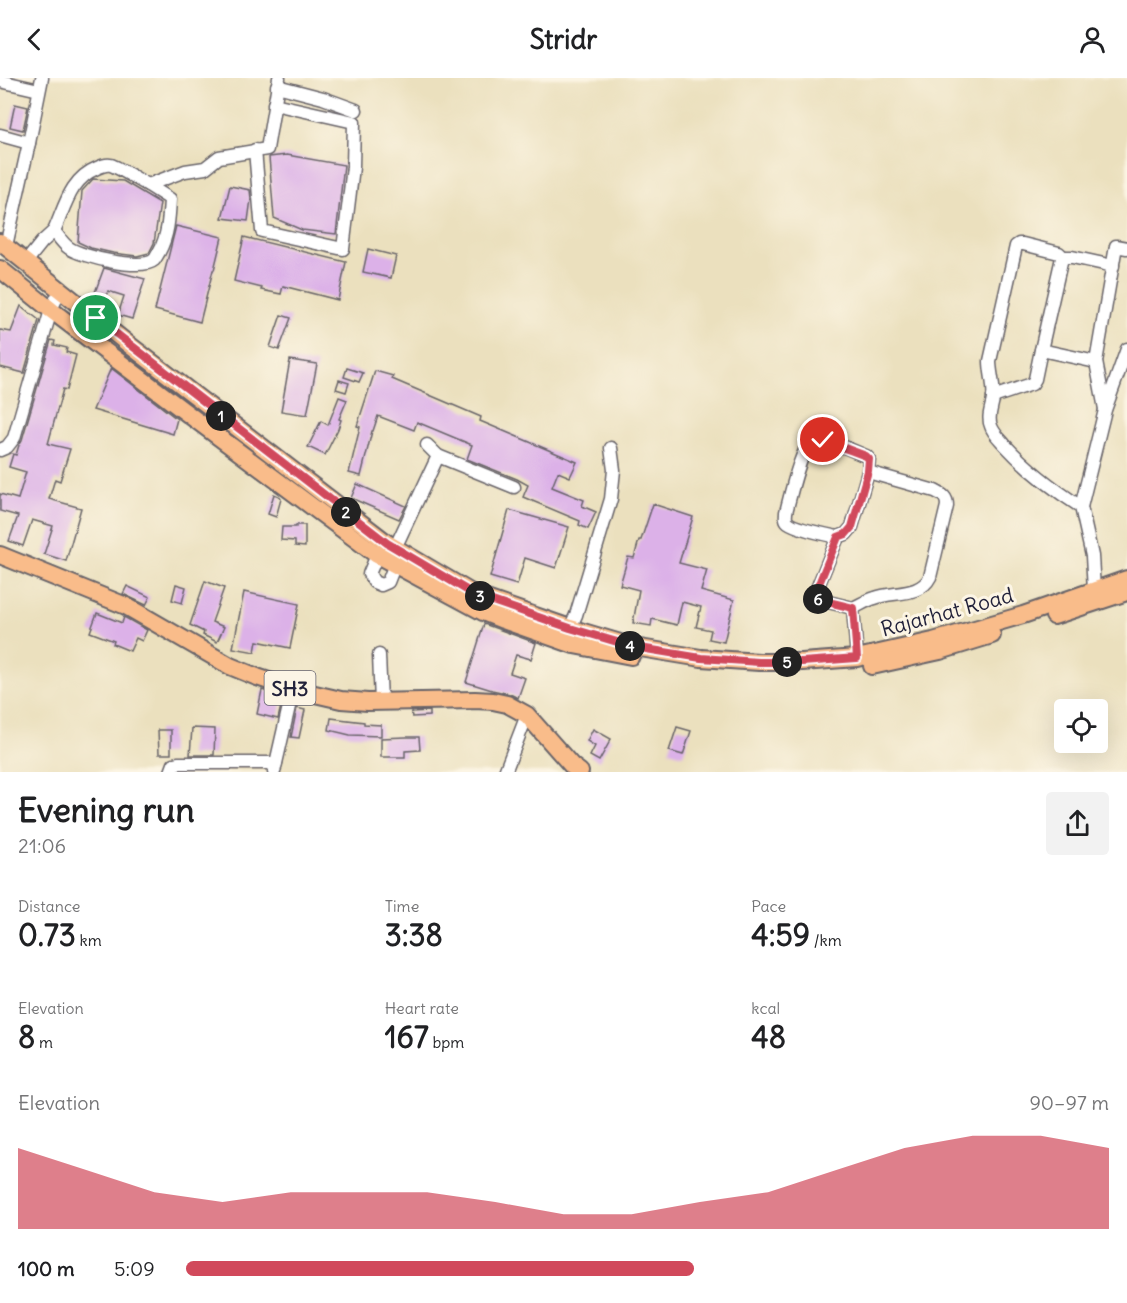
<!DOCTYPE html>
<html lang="en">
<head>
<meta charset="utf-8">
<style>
	body { margin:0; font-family:Delius,sans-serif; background:#f2f2f2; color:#202124; height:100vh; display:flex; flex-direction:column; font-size:22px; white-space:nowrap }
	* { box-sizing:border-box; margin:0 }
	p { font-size:20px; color:#757577 }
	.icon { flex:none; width:33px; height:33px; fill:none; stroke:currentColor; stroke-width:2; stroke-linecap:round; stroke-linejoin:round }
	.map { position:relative; height:694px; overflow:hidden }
	.drawer { display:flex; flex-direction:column; background:#fff; flex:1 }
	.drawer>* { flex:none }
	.buttons { position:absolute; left:1054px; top:621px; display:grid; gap:12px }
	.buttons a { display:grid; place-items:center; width:54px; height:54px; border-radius:6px; background:#fff; box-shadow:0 6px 24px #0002; font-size:30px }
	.pin { position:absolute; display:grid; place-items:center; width:51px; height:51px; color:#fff; margin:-26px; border:3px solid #fff; border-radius:50%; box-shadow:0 2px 6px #0007 }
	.km { position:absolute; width:30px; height:30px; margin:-15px; border-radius:50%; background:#222; color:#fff; font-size:16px; line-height:30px; text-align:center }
	.round { display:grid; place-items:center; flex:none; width:63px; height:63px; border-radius:6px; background:#f2f2f2 }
	.summary { display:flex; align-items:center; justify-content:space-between; height:102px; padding:0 18px }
	h1 { font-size:33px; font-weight:700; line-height:45px }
	.figures { display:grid; grid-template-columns:repeat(3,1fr); gap:9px; height:102px; padding:6px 18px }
	.figures div { display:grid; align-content:center }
	.figures b { font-size:30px; font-weight:700 }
	.figures small { font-size:16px; font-weight:400 }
	.figures p { font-size:16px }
	.chart { height:168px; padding:12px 18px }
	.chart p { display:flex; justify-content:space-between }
	.chart svg { width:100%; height:108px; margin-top:6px; fill:#d1495b; opacity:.7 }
	ul { padding:0 18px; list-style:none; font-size:20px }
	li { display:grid; grid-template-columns:96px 72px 1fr; align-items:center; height:45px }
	li i { height:15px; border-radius:8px; background:#d1495b }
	header { display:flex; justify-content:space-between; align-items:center; height:78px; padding:0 18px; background:#fff; font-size:27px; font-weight:700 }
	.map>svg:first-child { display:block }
	.building { fill:#dcb1e8 }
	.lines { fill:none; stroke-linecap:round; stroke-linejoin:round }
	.minor-casing { stroke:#686469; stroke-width:15 }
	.major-casing { stroke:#686469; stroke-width:20 }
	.minor { stroke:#fff; stroke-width:12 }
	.major { stroke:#f9bc8a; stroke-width:16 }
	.route-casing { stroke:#fff; stroke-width:12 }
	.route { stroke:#d1495b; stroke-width:8 }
	.labels { text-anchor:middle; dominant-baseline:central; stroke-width:6; stroke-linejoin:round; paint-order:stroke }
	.shield { fill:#fcf5e5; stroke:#63616e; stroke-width:1.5 }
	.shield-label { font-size:20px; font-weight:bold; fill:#22223b }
	.street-label { font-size:21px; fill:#22223b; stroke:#fcf5e5 }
</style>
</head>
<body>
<header><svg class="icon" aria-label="back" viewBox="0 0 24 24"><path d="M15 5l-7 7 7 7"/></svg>Stridr<svg class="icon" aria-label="person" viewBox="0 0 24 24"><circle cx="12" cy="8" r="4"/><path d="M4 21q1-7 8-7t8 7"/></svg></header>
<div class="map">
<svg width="1127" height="694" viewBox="0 0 1127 694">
	<rect width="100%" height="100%" fill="#fcf5e5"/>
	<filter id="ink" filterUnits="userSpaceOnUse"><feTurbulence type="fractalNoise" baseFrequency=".0167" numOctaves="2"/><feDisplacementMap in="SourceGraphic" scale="12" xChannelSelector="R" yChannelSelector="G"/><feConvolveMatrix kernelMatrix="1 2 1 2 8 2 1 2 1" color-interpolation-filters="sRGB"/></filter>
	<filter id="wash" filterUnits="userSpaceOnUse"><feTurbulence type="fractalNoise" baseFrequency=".008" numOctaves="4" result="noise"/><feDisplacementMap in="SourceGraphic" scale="24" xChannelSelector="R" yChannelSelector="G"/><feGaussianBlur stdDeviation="1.35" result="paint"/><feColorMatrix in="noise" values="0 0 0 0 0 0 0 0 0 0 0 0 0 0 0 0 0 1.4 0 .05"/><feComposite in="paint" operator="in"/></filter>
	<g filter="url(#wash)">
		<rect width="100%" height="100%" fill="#ebe0be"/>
		<g id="blocks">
			<!-- building -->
			<g class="building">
				<polygon points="15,26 28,29 23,52 10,49"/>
				<polygon points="287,77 344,87 336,156 302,152 274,140 269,79"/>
				<polygon points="93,101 123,103 160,125 154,165 149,175 137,178 113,175 91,170 78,164 82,113"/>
				<polygon points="230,108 250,112 251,121 248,143 222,140"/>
				<polygon points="176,148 222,159 214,192 213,192 200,244 155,232"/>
				<polygon points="244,159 346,184 338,222 283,208 281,216 261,212 262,210 234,203"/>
				<polygon points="368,171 396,178 391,200 363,194"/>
				<polygon points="104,190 145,201 132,241 118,237 124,218 108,213 105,221 94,217"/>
				<polygon points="21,228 39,242 24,295 0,289 0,252 11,254"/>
				<polygon points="281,237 291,240 279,272 270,269"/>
				<polygon points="51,262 55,263 54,267 67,270 66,274 76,277 67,312 63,311 48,366 70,371 60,403 55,401 49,421 81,430 66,483 44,476 53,448 32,442 23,468 9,463 18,438 0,433 0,416 18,421 26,394 9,389 13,376 16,377 19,367 22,362"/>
				<polygon points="290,282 317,286 307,337 281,333"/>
				<polygon points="111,290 177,341 173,356 93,332"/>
				<polygon points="347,290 363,295 359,304 344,299"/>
				<polygon points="375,293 393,298 392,301 481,339 480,343 577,384 570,399 558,394 552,409 584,422 582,428 596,434 588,451 579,447 580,443 523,419 528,407 517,401 467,381 472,367 417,344 414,352 378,338 373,353 372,353 361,398 349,395 360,349 357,348"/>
				<polygon points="339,302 349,305 346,314 336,311"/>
				<polygon points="339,319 347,322 339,341 341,342 338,351 325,377 308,369 321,343 328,347"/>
				<polygon points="357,406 406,428 399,441 351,420"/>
				<polygon points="274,416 279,418 281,421 276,439 268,436"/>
				<polygon points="653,426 693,439 679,485 707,492 701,513 734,522 724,564 709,561 711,552 696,549 701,529 682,524 677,547 652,541 651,548 633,545 639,512 620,507 628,479 634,480 639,462 641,462"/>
				<polygon points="509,432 569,449 556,490 525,480 517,507 490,499"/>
				<polygon points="296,447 305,447 305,469 295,468 295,463 281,462 282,449 296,449"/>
				<polygon points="205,503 224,510 212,544 224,549 217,564 203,557 204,554 190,547"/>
				<polygon points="176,506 186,509 182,525 172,522"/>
				<polygon points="127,508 150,519 146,527 123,516"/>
				<polygon points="244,514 299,526 290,570 257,563 255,574 233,570"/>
				<polygon points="97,535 122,545 124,539 147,552 142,563 136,560 130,573 113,566 114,563 90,554"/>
				<polygon points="484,546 536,565 531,581 516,577 510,595 525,600 518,620 510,616 492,612 466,604"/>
				<polygon points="262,612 283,619 278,641 257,636"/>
				<polygon points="297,630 305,632 299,660 291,659"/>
				<polygon points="430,633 430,638 412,639 411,634"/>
				<polygon points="331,640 364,644 364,646 381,647 381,658 350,657 329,652"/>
				<polygon points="677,649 691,653 683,677 669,673"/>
				<polygon points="192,650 215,651 214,677 190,677"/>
				<polygon points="593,651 611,661 599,683 590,678 595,668 587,663"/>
				<polygon points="158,652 171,652 171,676 159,676"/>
				<polygon points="406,659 419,659 420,672 405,673 405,679 381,679 381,660"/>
			</g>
		</g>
	</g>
	<g filter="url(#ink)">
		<use href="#blocks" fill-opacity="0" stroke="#686469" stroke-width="1.5"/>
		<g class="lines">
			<!-- minor casing -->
			<g class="minor-casing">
				<g id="minor">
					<polyline points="0,3 39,12"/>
					<polyline points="277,8 323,20 356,32"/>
					<polyline points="0,57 29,65"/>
					<polyline points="255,72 262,153 343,171 353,89 354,44 274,26"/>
					<path d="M54 153C65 129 70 101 97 90 101 88 107 86 111 87 118 89 140 103 148 107"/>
					<polyline points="6,168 29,65 42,0"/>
					<path d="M1063 179 1059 175 1023 166H1019L1016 168 990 283C990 296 995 308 993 321 992 329 987 339 991 348 993 355 1000 361 1005 367 1027 391 1053 411 1081 429"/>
					<path d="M26 184 42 164 54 153C58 158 63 166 69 170 82 179 142 193 154 182 156 180 157 177 159 174 168 158 169 140 170 121L148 107 185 93 205 90 219 79 267 71 279 0"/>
					<polyline points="1096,284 1041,272 1061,184 1063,179 1072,179 1113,188"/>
					<polyline points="993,319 1032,306 1035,301 1041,272"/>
					<polyline points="1105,331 1096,284 1116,168 1127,170"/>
					<polyline points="0,372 7,369 14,360 51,232 60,212"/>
					<polyline points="438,378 514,409"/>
					<path d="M838 459C828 457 792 450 787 443 785 441 786 437 786 434 791 416 800 372 813 361 829 361 851 372 866 378L869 381 868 394 852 449 846 456 838 459 816 513V519L820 522 853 530 857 580"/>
					<polyline points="395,470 438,378 427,367"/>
					<polyline points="382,471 377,477 369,496 374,504 381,507 388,504 397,481"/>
					<polyline points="1091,519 1094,512 1092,478 1081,429 1105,332 1127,271"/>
					<path d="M853 530C860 527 867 522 875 520 893 513 920 519 930 499L947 428C947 419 943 417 935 413L868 394"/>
					<polyline points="570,550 576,537 611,421 614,392 611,370"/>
					<polyline points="379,577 381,624"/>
					<polyline points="171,694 174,686 178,685 276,685"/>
					<polyline points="274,694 293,611"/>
					<polyline points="505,694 527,637"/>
				</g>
			</g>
			<!-- major casing -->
			<g class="major-casing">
				<g id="major">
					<polyline points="0,164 132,269 387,465 475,517 570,550 634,569 701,580 759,584 802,584 857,580 933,563 1023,537 1127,501"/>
					<polyline points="0,191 51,232 184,333 377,477 483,534 503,542 574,567 631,578"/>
					<polyline points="0,477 126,528 230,588 257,599 293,611 341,622 368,624 475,622 493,623 507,626 527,637 572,688 580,694"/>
					<polyline points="1054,538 1127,514"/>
					<polyline points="872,588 940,573 992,557"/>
				</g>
			</g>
			<!-- minor -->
			<use href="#minor" class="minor"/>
			<!-- major -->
			<use href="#major" class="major"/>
		</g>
	</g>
	<g class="lines" filter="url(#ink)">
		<!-- route casing -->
		<g class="route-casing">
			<polyline id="route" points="96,240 387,465 475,517 570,550 634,569 701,580 759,584 802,584 857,580 853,530 820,522 816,519 816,513 838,459 846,456 852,449 868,393 869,381 866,378 823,362"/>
		</g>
		<!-- route -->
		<use href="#route" class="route"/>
	</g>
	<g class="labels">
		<!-- shield labels -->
		<rect class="shield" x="264.5" y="593" width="51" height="34" rx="4.5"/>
		<g class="shield-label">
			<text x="290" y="610">SH3</text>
		</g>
		<!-- street labels -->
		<g class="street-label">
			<text transform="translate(947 534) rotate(-15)">Rajarhat Road</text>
		</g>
	</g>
</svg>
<div class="buttons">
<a><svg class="icon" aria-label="locate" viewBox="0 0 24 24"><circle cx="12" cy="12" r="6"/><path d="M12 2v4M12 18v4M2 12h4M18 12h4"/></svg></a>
</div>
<div class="pin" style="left:96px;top:240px;background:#1e9e55"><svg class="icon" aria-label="arrive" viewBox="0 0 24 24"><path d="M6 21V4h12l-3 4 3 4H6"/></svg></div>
<div class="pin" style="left:823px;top:362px;background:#d93025"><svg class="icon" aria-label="check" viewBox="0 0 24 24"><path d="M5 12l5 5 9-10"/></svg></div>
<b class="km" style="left:221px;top:338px">1</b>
<b class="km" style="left:346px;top:434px">2</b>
<b class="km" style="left:480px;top:518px">3</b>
<b class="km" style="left:630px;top:568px">4</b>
<b class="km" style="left:787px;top:584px">5</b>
<b class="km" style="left:818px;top:521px">6</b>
</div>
<section class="drawer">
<div class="summary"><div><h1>Evening run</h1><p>21:06</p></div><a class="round"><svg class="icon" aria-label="share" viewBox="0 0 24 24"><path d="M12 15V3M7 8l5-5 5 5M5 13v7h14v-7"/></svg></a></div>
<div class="figures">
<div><p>Distance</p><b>0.73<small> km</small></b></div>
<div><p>Time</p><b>3:38</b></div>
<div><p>Pace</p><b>4:59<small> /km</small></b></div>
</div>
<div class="figures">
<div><p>Elevation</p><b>8<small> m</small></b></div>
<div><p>Heart rate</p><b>167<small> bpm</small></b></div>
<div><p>kcal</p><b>48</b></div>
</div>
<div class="chart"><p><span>Elevation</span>90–97 m</p>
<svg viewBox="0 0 160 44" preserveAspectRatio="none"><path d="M0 44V11L10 20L20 29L30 33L40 29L50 29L60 29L70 33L80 38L90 38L100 33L110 29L120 20L130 11L140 6L150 6L160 11V44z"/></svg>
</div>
<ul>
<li><b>100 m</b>5:09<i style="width:55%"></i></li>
</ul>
</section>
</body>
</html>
